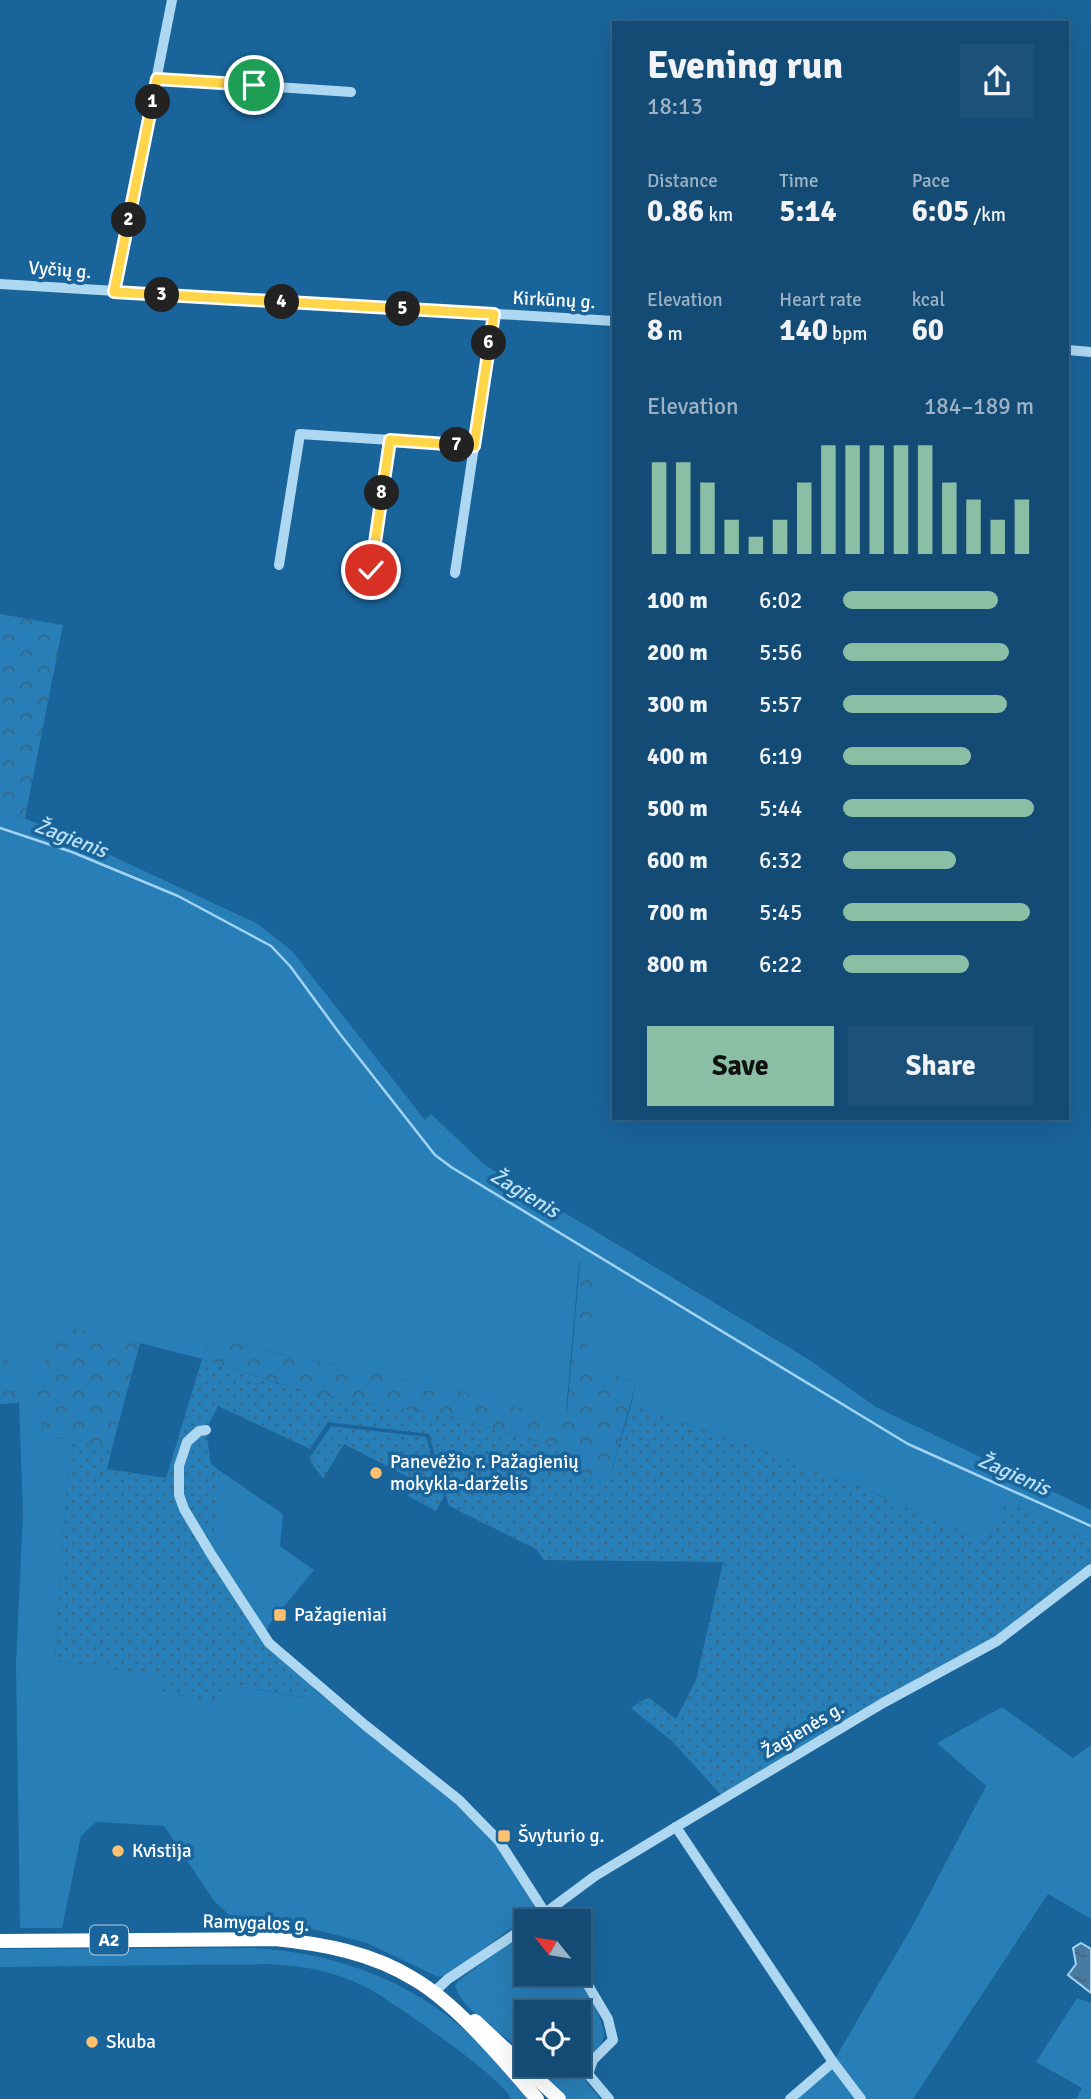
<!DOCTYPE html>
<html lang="en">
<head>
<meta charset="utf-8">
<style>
	body { margin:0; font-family:Signika,sans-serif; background:#1c5279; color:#f1f3f6; height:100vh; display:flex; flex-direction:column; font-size:26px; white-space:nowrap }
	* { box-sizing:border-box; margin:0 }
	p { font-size:23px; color:#9db3c5 }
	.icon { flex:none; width:38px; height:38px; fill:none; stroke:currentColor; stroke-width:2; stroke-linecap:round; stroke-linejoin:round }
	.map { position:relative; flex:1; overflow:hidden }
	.side { position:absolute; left:612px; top:21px; width:457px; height:1099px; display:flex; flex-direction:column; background:#134b74; border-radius:0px; box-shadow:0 7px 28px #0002,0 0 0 2px #326386 }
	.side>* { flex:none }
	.needle { width:46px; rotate:300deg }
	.fabs { position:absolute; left:514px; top:1909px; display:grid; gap:14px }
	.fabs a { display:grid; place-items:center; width:77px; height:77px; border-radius:0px; background:#134b74; box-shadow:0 7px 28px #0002,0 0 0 2px #326386; font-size:35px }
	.pin { position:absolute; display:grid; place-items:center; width:60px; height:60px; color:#fff; margin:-30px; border:4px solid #fff; border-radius:50%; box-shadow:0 2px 7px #0007 }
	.km { position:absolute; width:35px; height:35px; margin:-18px; border-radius:50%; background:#222; color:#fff; font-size:19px; line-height:35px; text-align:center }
	.round { display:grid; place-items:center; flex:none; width:74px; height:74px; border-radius:0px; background:#1c5279 }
	.overview { display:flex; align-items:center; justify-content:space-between; height:119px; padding:0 35px }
	h1 { font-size:38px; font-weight:700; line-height:52px }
	.metrics { display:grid; grid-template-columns:repeat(3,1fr); gap:10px; height:119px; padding:7px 35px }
	.metrics div { display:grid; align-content:center }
	.metrics b { font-size:30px; font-weight:700 }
	.metrics small { font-size:19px; font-weight:400 }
	.metrics p { font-size:19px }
	.chart { height:196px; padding:14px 35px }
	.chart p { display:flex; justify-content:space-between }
	.chart svg { width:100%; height:126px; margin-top:7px; stroke:#8abfa5; stroke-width:6 }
	.primary-button { display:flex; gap:14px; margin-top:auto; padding:14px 35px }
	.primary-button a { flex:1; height:80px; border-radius:0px; background:#8abfa5; color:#111; font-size:28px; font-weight:700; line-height:80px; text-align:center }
	.primary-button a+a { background:#1c5279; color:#f1f3f6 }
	ul { padding:0 35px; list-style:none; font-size:23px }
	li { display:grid; grid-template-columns:112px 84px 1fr; align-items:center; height:52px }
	li i { height:18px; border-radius:9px; background:#8abfa5 }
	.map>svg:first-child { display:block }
	.grass { fill:#287eb6 }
	.forest { fill:url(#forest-crowns) }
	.park { fill:url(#park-dots) }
	.water { fill:url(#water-ripples); stroke:#a1d4f4; stroke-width:2 }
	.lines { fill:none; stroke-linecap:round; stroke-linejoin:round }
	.stream { stroke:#a1d4f4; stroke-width:2.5 }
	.minor { stroke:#aed7f1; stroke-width:10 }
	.highway { stroke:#fff; stroke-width:14 }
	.route-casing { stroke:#fff; stroke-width:14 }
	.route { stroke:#ffd54a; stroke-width:9 }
	.poi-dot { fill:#ffc06f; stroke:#19649a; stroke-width:2.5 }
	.labels { text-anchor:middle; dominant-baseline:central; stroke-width:7; stroke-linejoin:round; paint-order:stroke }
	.shield { fill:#19649a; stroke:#bad0e1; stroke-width:2 }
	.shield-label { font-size:18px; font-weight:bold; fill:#fff }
	.street-label { font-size:19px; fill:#fff; stroke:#19649a }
	.poi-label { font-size:19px; fill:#fff; stroke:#19649a; text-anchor:start }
	.water-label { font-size:21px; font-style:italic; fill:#bbe0f8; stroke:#19649a }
</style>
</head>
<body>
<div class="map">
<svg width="1091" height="2099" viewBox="0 0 1091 2099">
	<defs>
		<pattern id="forest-crowns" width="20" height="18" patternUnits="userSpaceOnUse" patternTransform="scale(1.75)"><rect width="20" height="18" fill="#287eb6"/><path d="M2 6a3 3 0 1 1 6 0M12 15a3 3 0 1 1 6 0" fill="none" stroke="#386886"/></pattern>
		<pattern id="park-dots" width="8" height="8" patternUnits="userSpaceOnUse" patternTransform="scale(1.75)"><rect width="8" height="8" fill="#287eb6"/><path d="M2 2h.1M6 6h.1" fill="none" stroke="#386886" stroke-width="1.8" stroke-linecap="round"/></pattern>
		<pattern id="water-ripples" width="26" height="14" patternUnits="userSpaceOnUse" patternTransform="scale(1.75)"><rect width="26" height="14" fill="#477ba0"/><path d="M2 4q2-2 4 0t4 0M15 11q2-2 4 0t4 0" fill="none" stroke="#4a6476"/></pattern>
	</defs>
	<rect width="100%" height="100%" fill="#19649a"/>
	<!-- grass -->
	<g class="grass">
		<polygon points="0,808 82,842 258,924 292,951 425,1120 431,1114 485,1165 808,1359 876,1407 1091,1510 1091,1542 1007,1502 986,1543 865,1489 762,1450 631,1405 636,1383 582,1365 600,1274 579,1262 566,1413 556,1420 459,1391 210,1339 202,1359 140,1343 114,1333 35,1387 44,1437 70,1439 55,1661 155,1675 173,1692 206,1702 231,1688 245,1687 305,1698 314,1689 450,1799 487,1833 505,1854 534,1902 534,1908 531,1914 448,1975 438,1977 367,1943 317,1930 279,1926 241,1926 214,1901 164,1826 96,1822 81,1836 62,1928 20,1928 16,1663 23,1513 19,1403 7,1361 0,1352"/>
		<polygon points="220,1471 283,1514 280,1546 314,1570 268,1626 265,1637 211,1554"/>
		<polygon points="1002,1707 1073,1758 1091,1745 1091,1919 1048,1894 913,2099 790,2099 833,2062 913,1925 986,1786 937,1743"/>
		<path d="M527 1929V1974H576C583 1987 609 2025 603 2040 599 2049 589 2058 583 2066 580 2080 593 2090 601 2099H565L534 2065H579V2012H527V2056C507 2035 464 2014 455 1986L458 1981Z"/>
		<path d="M251 1948C346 1952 433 1989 497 2062 507 2074 520 2085 528 2099H511C505 2079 396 2005 373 1991 364 1986 353 1981 344 1978 320 1968 295 1966 270 1964L0 1967V1949Z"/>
		<polygon points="1077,1998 1091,2003 1091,2099 1076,2099 1082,2088 1036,2062"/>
	</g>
	<!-- forest -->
	<g class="forest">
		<polygon points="0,614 63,625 25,818 0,808"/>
		<polygon points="580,1261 600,1274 583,1365 636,1383 610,1476 604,1481 594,1482 585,1479 552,1445 450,1416 310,1393 202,1359 210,1339 459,1391 556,1419 559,1414 567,1412"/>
		<polygon points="56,1327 114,1333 140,1343 112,1448 70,1439 44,1437 35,1387"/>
		<polygon points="0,1352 7,1361 19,1403 0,1404"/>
	</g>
	<!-- park -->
	<g class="park">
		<polygon points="202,1359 310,1393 450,1416 552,1445 585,1479 594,1482 604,1481 610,1476 631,1405 762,1450 865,1489 986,1543 1007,1502 1091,1542 1091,1568 987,1645 723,1797 673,1742 631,1708 648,1697 676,1719 696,1680 723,1562 544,1560 536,1549 449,1506 429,1434 328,1422 310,1449 218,1406 206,1430 211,1464 220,1471 211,1554 269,1643 324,1690 314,1689 306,1698 245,1687 231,1688 206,1703 174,1692 165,1697 155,1675 55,1661 70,1439 112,1448 107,1469 166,1478"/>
		<polygon points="331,1426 426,1437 444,1496 436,1511 408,1496 416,1481 344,1444 323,1479 309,1459"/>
	</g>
	<!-- water -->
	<polygon class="water" points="1081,1943 1091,1949 1091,1993 1068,1975 1076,1964 1073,1948"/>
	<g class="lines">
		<!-- stream -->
		<polyline class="stream" points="0,828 72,852 178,896 271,946 290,966 340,1034 435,1155 451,1167 908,1444 1091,1526"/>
		<!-- minor -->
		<g class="minor">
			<polyline points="157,79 351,92"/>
			<polyline points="0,284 614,321"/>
			<polyline points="114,292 172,0"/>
			<polyline points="1068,350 1091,352"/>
			<polyline points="279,565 300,434 390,440"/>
			<polyline points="371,570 390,440 474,446"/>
			<polyline points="455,573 494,314"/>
			<polyline points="206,1430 199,1431 187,1442 179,1466 179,1495 184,1509 211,1554 269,1643 365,1725 459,1800 499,1841 551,1922"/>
			<polyline points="676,1827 833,2062 861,2099"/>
			<polyline points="533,1922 595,1876 676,1827 883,1703 997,1641 1091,1569"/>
			<polyline points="579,1970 608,2019 613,2040 593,2060 588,2074 609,2099"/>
			<polyline points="434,1992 448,1979 527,1926"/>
			<polyline points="790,2099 833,2062"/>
		</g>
		<!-- highway -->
		<g class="highway">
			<path d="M0 1941 275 1939C324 1944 372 1953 414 1979 457 2004 504 2061 537 2099"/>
			<polyline points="475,2021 559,2099"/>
		</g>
	</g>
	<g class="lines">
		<!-- route casing -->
		<g class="route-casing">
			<polyline id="route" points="254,85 157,79 114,292 494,314 474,446 390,440 371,570"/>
		</g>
		<!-- route -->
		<use href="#route" class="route"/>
	</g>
	<!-- markers -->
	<g class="poi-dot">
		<circle cx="376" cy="1473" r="7"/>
		<rect x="273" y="1608" width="14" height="14" rx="3.5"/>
		<rect x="497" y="1829" width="14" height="14" rx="3.5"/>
		<circle cx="118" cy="1851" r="7"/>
		<circle cx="92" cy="2042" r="7"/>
	</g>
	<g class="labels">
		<!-- shield labels -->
		<rect class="shield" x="90" y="1925.5" width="38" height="29" rx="5"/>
		<g class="shield-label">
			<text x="109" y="1940">A2</text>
		</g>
		<!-- street labels -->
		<g class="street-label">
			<text transform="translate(60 270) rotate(4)">Vyčių g.</text>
			<text transform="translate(554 300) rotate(3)">Kirkūnų g.</text>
			<text transform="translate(803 1730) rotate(-31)">Žagienės g.</text>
			<text transform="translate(256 1923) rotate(2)">Ramygalos g.</text>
		</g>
		<!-- poi labels -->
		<g class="poi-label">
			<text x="390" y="1462">Panevėžio r. Pažagienių<tspan x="390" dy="22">mokykla-darželis</tspan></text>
			<text x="294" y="1615">Pažagieniai</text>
			<text x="518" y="1836">Švyturio g.</text>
			<text x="132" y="1851">Kvistija</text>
			<text x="106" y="2042">Skuba</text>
		</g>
		<!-- water labels -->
		<g class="water-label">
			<text transform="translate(71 838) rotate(21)">Žagienis</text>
			<text transform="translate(525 1193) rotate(31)">Žagienis</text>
			<text transform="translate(1014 1474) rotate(24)">Žagienis</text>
		</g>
	</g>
</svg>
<div class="fabs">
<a><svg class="needle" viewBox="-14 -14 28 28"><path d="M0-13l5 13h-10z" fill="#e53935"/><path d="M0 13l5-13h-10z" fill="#9db3c5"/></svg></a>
<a><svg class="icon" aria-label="locate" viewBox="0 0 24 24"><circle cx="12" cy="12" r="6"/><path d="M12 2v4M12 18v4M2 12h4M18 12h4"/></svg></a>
</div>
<div class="pin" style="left:254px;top:85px;background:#1e9e55"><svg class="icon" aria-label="arrive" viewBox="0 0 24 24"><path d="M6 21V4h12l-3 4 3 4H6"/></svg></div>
<div class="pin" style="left:371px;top:570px;background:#d93025"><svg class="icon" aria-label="check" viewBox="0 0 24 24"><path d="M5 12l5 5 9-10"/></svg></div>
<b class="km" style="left:153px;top:102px">1</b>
<b class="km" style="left:129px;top:220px">2</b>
<b class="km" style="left:162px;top:295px">3</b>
<b class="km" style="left:282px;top:302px">4</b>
<b class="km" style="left:403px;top:309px">5</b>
<b class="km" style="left:489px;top:343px">6</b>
<b class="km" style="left:457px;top:445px">7</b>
<b class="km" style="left:382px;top:493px">8</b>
<section class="side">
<div class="overview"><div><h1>Evening run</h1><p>18:13</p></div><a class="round"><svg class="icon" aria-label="share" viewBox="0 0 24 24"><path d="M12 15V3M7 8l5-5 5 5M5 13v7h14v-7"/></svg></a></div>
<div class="metrics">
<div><p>Distance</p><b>0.86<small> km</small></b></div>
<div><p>Time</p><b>5:14</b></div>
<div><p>Pace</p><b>6:05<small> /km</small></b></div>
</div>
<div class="metrics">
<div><p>Elevation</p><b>8<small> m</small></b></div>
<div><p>Heart rate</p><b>140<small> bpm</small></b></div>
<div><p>kcal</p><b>60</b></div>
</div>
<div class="chart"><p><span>Elevation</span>184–189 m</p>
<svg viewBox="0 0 160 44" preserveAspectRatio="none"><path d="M5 44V12M15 44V12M25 44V19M35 44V32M45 44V38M55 44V32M65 44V19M75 44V6M85 44V6M95 44V6M105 44V6M115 44V6M125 44V19M135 44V25M145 44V32M155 44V25"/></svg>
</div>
<ul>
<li><b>100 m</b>6:02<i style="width:81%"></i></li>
<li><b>200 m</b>5:56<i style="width:87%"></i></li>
<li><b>300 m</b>5:57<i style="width:86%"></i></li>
<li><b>400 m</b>6:19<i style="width:67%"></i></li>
<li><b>500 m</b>5:44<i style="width:100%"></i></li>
<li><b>600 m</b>6:32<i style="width:59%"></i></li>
<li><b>700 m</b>5:45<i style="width:98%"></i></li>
<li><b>800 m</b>6:22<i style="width:66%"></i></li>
</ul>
<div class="primary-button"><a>Save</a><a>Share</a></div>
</section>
</div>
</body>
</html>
